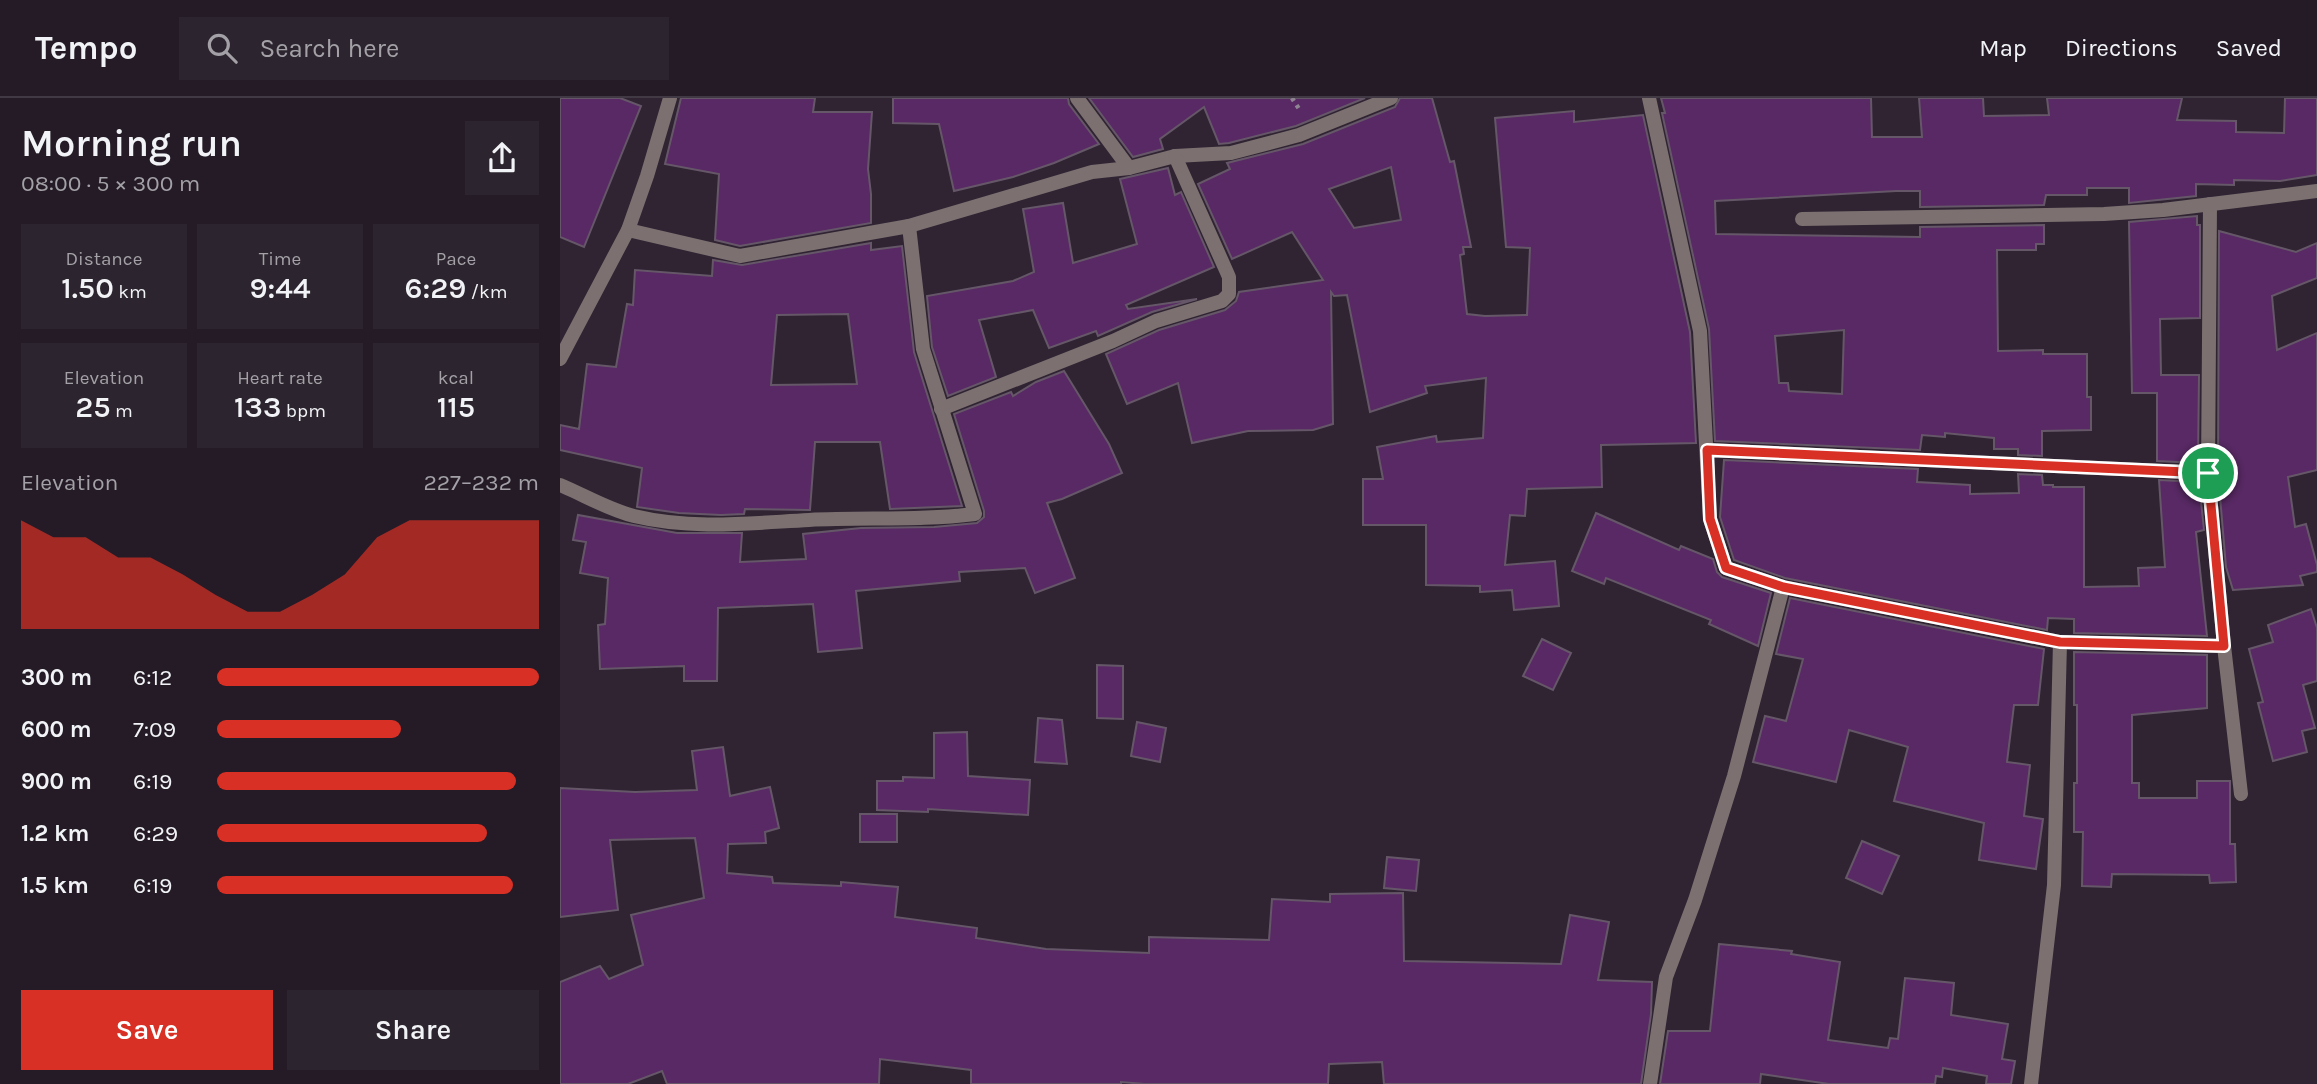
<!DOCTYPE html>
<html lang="en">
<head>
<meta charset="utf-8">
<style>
	body { margin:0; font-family:Karla,sans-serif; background:#2c242e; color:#f1f3f6; height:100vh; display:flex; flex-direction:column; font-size:26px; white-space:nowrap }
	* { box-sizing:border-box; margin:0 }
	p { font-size:23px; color:#a3a1a7 }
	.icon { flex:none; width:38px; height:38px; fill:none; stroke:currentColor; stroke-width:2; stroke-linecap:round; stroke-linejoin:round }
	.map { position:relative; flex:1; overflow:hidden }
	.side { display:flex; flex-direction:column; background:#241b26; width:560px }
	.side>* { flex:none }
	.pin { position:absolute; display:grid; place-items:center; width:60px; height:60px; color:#fff; margin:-30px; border:4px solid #fff; border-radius:50%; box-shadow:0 2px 7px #0007 }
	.round { display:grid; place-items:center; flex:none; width:74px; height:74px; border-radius:0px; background:#2c242e }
	.headline { display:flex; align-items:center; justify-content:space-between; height:119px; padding:0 21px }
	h1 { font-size:38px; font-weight:600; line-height:52px }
	.metrics { display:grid; grid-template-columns:repeat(3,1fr); gap:10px; height:119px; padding:7px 21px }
	.metrics div { display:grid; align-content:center; border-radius:0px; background:#2c242e; text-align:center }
	.metrics b { font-size:30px; font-weight:600 }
	.metrics small { font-size:19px; font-weight:400 }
	.metrics p { font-size:19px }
	.chart { height:196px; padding:14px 21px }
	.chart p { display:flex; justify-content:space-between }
	.chart svg { width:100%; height:126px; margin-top:7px; fill:#d93025; opacity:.7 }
	.button { display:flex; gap:14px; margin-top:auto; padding:14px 21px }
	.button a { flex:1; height:80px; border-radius:0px; background:#d93025; color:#fff; font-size:28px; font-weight:600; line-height:80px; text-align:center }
	.button a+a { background:#2c242e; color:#f1f3f6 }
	ul { padding:0 21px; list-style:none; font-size:23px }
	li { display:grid; grid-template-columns:112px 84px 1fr; align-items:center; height:52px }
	li i { height:18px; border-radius:9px; background:#d93025 }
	header { display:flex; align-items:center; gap:42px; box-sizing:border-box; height:98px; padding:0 35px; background:#241b26; border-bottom:2px solid #413943 }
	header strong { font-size:33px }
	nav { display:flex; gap:38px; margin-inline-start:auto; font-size:24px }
	.search { width:490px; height:63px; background:#2c242e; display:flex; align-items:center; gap:18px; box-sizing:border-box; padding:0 24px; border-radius:0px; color:#a3a1a7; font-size:26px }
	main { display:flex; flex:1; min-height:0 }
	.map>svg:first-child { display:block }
	.building { fill:#582964; stroke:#655768; stroke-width:2; fill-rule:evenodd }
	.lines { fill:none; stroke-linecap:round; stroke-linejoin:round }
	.path { stroke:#8f8592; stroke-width:4.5; stroke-dasharray:3.5 5; stroke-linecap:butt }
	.street { stroke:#7c7170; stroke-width:14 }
	.route-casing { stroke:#fff; stroke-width:14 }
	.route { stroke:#d93025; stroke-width:9 }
</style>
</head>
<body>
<header>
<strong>Tempo</strong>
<div class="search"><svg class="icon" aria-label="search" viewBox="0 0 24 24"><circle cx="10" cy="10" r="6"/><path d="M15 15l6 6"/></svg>Search here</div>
<nav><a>Map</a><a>Directions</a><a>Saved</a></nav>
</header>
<main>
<section class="side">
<div class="headline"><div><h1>Morning run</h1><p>08:00 · 5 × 300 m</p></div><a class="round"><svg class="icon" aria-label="share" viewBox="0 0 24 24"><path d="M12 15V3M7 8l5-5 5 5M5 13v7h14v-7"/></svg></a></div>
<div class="metrics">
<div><p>Distance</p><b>1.50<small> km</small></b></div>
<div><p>Time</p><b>9:44</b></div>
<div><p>Pace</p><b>6:29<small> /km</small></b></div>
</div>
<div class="metrics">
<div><p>Elevation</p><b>25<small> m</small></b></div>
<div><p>Heart rate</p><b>133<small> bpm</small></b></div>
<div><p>kcal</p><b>115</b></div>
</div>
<div class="chart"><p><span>Elevation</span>227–232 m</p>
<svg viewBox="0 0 160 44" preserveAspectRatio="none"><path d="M0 44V6L10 12L20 12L30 19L40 19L50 25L60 32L70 38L80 38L90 32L100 25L110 12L120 6L130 6L140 6L150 6L160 6V44z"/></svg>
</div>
<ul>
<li><b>300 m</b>6:12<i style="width:100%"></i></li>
<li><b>600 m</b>7:09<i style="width:57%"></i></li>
<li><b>900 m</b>6:19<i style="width:93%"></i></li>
<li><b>1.2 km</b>6:29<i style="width:84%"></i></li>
<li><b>1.5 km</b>6:19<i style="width:92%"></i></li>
</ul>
<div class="button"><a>Save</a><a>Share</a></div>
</section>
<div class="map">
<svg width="1757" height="986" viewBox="0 0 1757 986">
	<rect width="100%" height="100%" fill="#302433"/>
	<!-- building -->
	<g class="building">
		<polygon points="0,0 60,0 81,8 24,149 0,139"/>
		<polygon points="121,0 255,0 253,14 312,14 308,71 311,96 311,125 180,148 155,142 159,76 105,66"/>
		<polygon points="333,0 508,0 509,6 539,46 494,65 453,79 394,93 379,26 333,25"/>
		<polygon points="529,0 805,0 736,28 669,45 659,46 644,9 600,41 603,51 573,59"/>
		<path d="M840 0H872L890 64 894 63 911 149H903L904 156 900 157 907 216 925 218 967 217 970 150 946 149 935 20 1014 13V24L1083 17 1130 234 1136 345 1041 347 1042 389 967 391 965 418 950 417 945 467 995 463 999 508 954 512 952 492 920 494V488L866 487V427H803V381H823L817 349 876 338 877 344 923 340 926 280 865 288 867 295 810 314 787 197 774 198 771 194 773 326 753 332 688 333 632 345 618 285 567 306 546 256 599 232 665 212 676 203 679 194 763 182 732 134 672 161 638 86 670 71 667 65 743 46 835 9ZM831 69 841 122 794 130 769 91Z"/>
		<path d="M1101 0H1311L1312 39H1362L1359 0H1423L1424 18 1489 17 1487 0H1622L1617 22 1676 23V34L1724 35 1725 0H1757V77L1720 83 1674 82V87L1636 86V98L1569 105V90H1527V97H1486L1484 107 1360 109V93H1336L1155 103 1156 136 1360 139V129L1484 127V146H1476V152H1437L1438 253 1483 252V256H1527V299H1531V332L1482 333V358L1458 357V351H1434V340L1385 335V339L1362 337 1360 352 1155 343 1149 231 1102 15H1105ZM1284 232 1282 296 1229 293 1228 285H1219L1215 238Z"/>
		<polygon points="608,70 615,97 621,94 654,169 566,207 568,211 637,201 592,214 538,238 536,233 489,250 473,212 419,222 436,279 388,298 372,249 367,198 453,183 474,174 463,111 503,105 513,165 577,146 560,81"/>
		<polygon points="1637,118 1637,127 1640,127 1640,220 1600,221 1601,277 1639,277 1638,365 1597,363 1597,295 1572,295 1569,124"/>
		<polygon points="1659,133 1736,154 1757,145 1757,180 1712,198 1717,252 1757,235 1757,372 1728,379 1735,429 1746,426 1757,467 1757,474 1740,478 1743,487 1673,492 1666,469 1658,375"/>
		<path d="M311 145V152L342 148 354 254 402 408 330 411 320 344H255L250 412 185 411 184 416 161 417 119 415 77 409 82 370 0 352V327L19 331 27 266 56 269 67 206 73 207 75 172 152 178 153 162 182 167ZM288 216 297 286 211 287 217 217Z"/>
		<polygon points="504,273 549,346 562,375 502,401 487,405 515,480 475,495 465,470 399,474 400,483 296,493 302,550 258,554 253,506 158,510 157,583 124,583 124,568 40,571 38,527 45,526 48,480 20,475 26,444 13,442 18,417 117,435 182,435 180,464 246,461 243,436 301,430 374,429 417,425 424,419 424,413 394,316 451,294 453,298 476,284"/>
		<polygon points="1164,362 1358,371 1357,384 1410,387 1410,396 1459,395 1458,376 1482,377 1483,387 1493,387 1493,389 1524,389 1524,489 1579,488 1578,470 1605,469 1599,382 1639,384 1644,432 1636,434 1647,538 1514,535 1514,521 1488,520 1487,532 1225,480 1174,462 1160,419"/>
		<polygon points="1036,415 1119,452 1121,448 1153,461 1157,474 1162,479 1211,495 1198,548 1149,526 1151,522 1046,480 1044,486 1012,473"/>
		<polygon points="1230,500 1484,551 1478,607 1454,607 1447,664 1470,667 1464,718 1483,721 1476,771 1419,762 1424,725 1334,703 1348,649 1289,632 1276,684 1193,664 1205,618 1226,623 1243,561 1216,556"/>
		<polygon points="1751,511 1757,530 1757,583 1743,587 1755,630 1742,633 1747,654 1713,663 1698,605 1703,604 1689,551 1713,544 1708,527"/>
		<polygon points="982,541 1011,555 993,592 963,578"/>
		<polygon points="1514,554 1647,557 1647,610 1572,617 1572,685 1579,685 1579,700 1637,700 1637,683 1670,683 1670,746 1675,746 1676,784 1650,785 1649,777 1552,776 1551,789 1522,788 1523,734 1514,734 1514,685 1517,685 1517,607 1514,607"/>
		<polygon points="537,567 563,568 563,621 537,620"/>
		<polygon points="478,620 502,622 507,666 475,664"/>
		<polygon points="577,624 606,630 600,664 571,658"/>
		<polygon points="407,634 408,678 470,682 468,717 368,711 368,714 317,712 317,683 343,683 343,679 374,680 374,635"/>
		<polygon points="163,649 170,698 210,689 219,730 205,734 206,745 168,746 167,775 212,779 213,785 281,788 281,784 338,789 335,819 417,830 416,840 486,851 589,855 589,839 709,842 712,801 770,804 770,796 843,795 844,863 1001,866 1010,817 1049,824 1038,882 1092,884 1091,916 1081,986 824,986 822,964 769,966 768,986 585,986 561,984 561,986 411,986 411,972 320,961 319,986 107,986 102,973 68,986 0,986 0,884 40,868 49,881 83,867 71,817 144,800 135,740 50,742 58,812 0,819 0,690 75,694 137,692 132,653"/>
		<rect x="300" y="716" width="37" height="28"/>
		<polygon points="1302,743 1339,758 1322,796 1286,780"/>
		<polygon points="827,759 859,762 856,793 824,790"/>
		<polygon points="1159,846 1232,853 1231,856 1280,864 1268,942 1328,950 1330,940 1338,941 1345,880 1394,885 1391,917 1448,926 1442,961 1455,963 1451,986 1426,986 1427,978 1383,970 1382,979 1376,978 1375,986 1269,986 1201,976 1200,986 1100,986 1108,933 1150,933"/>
	</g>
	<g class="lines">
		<!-- path -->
		<polyline class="path" points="732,0 741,14"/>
		<!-- street -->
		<g class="street">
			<polyline points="517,0 569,70"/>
			<polyline points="1089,0 1140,233 1150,421 1166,470 1223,489 1500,544 1664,548 1648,375 1650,106"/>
			<polyline points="1242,121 1544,116 1603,112 1757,93"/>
			<polyline points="68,132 180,158 349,128 532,74 569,70 615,58 671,55 739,37 831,0"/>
			<polyline points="0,261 68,132 87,78 110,0"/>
			<polyline points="381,311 553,243 596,223 662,203 669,196 669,179 615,58"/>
			<polyline points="1147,352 1648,375"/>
			<path d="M0 387C24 397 49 412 74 418 132 432 191 425 249 422 305 419 360 423 415 416L363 251 349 128"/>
			<polyline points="1664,548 1681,696"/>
			<polyline points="1090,986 1106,879 1135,802 1174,678 1223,489"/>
			<polyline points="1471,986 1494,787 1500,544"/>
		</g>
	</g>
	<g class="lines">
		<!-- route casing -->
		<g class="route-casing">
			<polygon id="route" points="1147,352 1648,375 1664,548 1500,544 1223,489 1166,470 1150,421"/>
		</g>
		<!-- route -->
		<use href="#route" class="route"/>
	</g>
</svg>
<div class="pin" style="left:1648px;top:375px;background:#1e9e55"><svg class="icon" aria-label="arrive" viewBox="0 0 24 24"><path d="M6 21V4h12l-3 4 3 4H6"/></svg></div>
</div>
</main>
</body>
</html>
